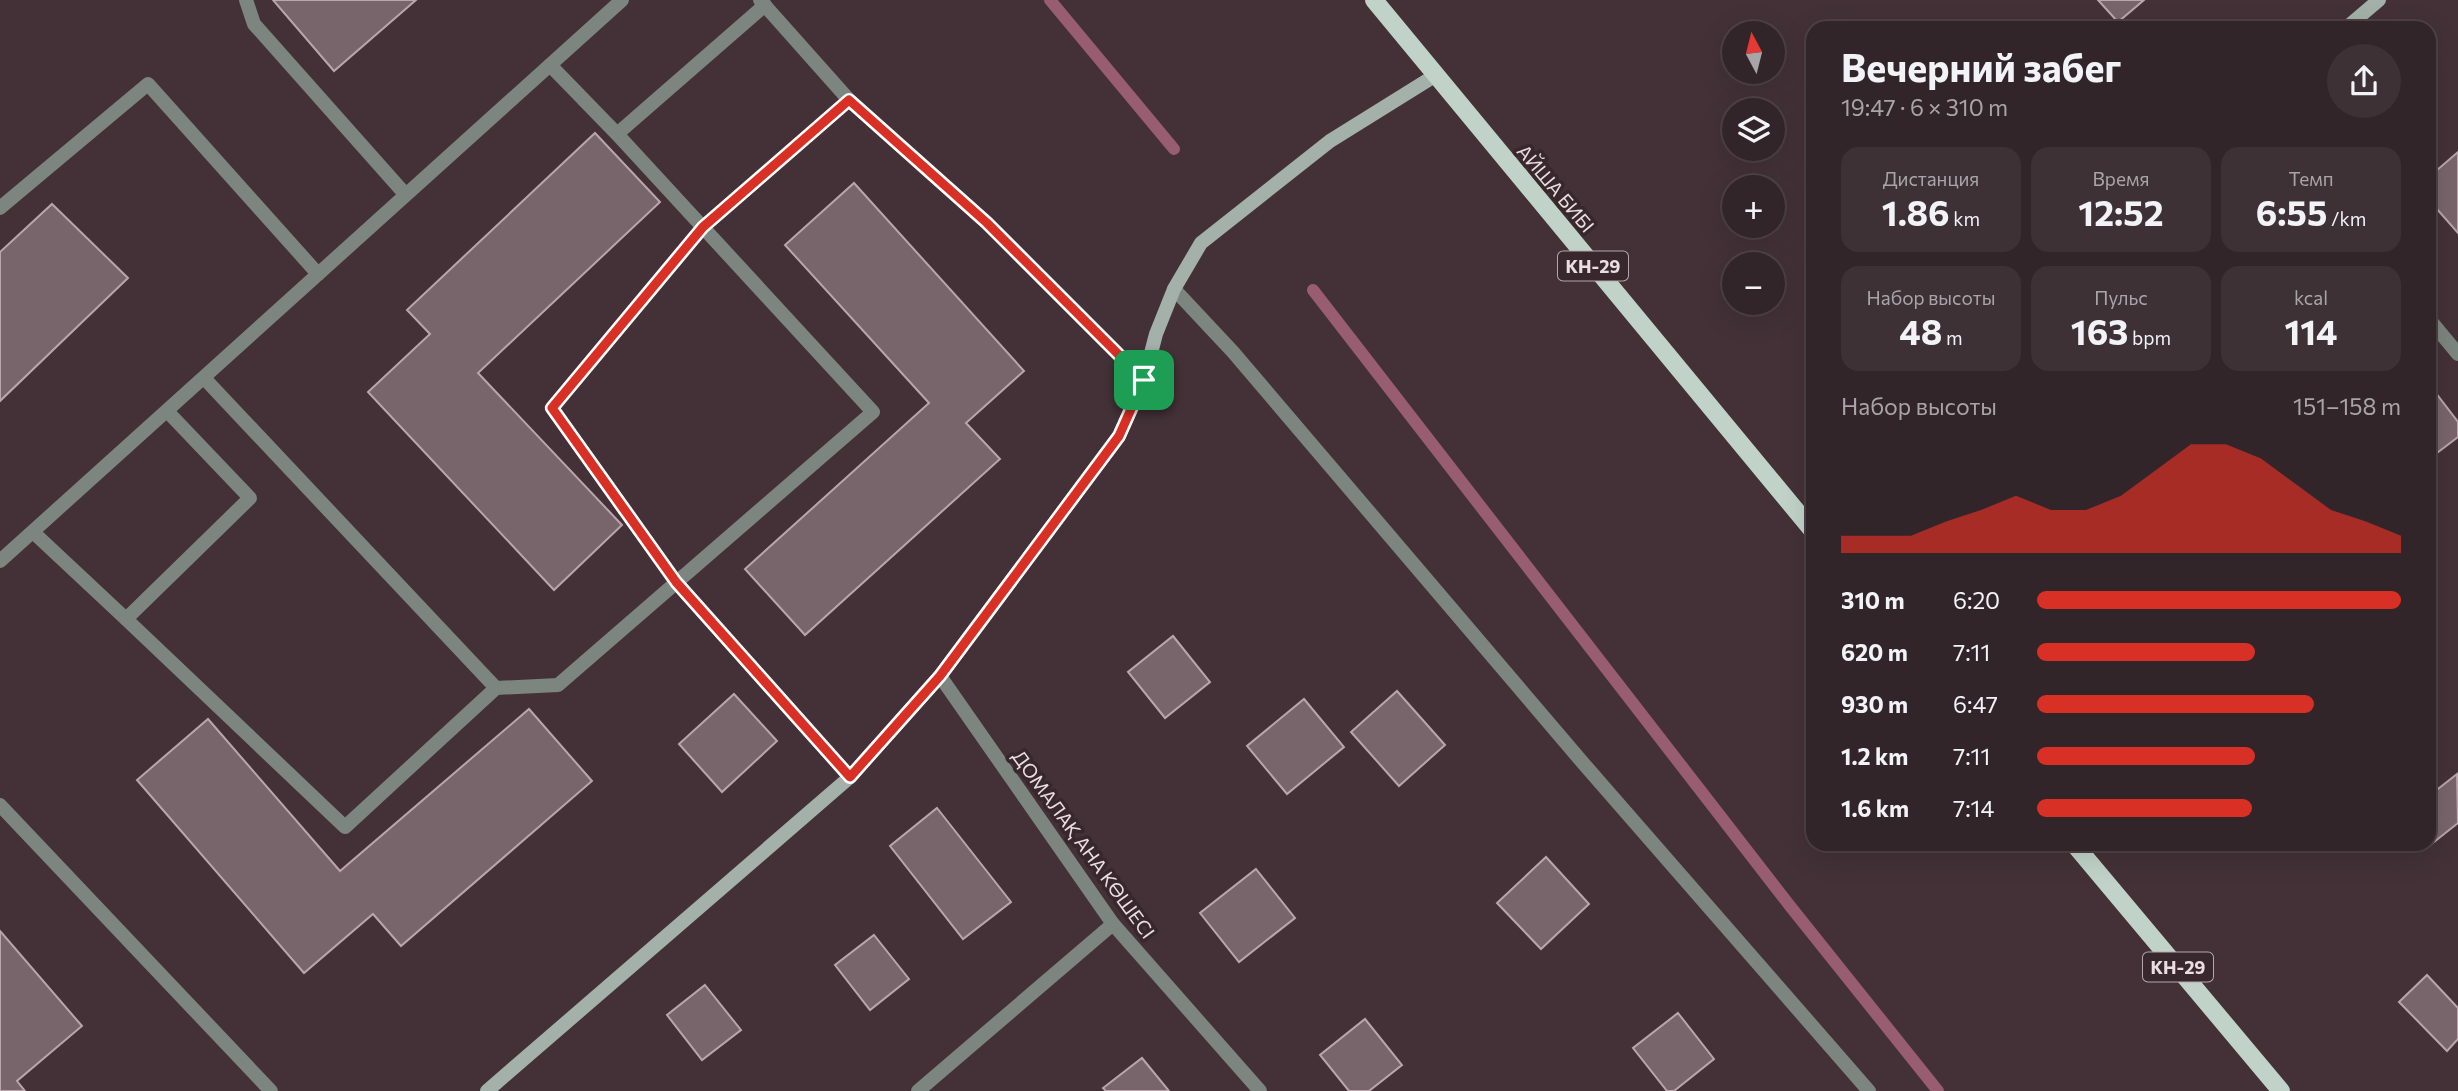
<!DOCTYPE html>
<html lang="ru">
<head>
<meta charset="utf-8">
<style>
	body { margin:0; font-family:Commissioner,sans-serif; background:#3d3135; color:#f1f3f6; height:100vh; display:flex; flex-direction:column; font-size:26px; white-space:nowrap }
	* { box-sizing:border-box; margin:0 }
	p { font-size:23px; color:#a8a5a8 }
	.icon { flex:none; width:38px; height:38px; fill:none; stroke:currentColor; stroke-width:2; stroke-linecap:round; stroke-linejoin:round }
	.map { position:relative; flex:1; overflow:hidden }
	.side { position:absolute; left:1806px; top:21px; width:630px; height:830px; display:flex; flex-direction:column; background:#322529; border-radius:21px; box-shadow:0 7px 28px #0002,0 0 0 2px #4d4246 }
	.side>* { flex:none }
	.needle { width:46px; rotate:353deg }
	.buttons { position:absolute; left:1722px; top:21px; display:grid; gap:14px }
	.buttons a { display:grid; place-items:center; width:63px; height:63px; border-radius:50%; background:#322529; box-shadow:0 7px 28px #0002,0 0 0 2px #4d4246; font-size:35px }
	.pin { position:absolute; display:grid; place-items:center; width:60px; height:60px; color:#fff; margin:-30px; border-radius:14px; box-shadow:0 4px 10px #0006 }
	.round { display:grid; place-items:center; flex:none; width:74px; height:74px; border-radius:37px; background:#3d3135 }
	.overview { display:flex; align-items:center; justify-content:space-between; height:119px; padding:0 35px }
	h1 { font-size:38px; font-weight:700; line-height:52px }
	.figures { display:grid; grid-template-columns:repeat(3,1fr); gap:10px; height:119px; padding:7px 35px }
	.figures div { display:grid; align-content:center; border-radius:18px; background:#3d3135; text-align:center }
	.figures b { font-size:35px; font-weight:700 }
	.figures small { font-size:19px; font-weight:400 }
	.figures p { font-size:19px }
	.chart { height:196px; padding:14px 35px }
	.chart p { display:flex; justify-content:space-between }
	.chart svg { width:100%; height:126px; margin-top:7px; fill:#d93025; opacity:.7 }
	ul { padding:0 35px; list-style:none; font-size:23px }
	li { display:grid; grid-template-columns:112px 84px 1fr; align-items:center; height:52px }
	li i { height:18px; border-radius:9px; background:#d93025 }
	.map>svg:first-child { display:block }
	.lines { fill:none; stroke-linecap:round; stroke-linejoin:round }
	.stream { stroke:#995d72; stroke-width:12 }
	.building { fill:#78656b; stroke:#bba5ac; stroke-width:2 }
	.lane { stroke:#7c8580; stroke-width:14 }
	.street { stroke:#7c8580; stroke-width:14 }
	.secondary { stroke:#a3b1aa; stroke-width:14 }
	.primary { stroke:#c1d3c9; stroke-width:18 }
	.route-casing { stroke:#fff; stroke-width:14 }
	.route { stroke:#d93025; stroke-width:9 }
	.labels { text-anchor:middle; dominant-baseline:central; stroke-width:7; stroke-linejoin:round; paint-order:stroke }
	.shield { fill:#38272d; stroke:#b4a7ab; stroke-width:2 }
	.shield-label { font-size:18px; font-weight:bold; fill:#e9dee1 }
	.street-label { font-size:19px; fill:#e9dee1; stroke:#38272d }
</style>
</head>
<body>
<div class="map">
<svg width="2458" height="1091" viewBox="0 0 2458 1091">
	<rect width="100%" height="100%" fill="#433137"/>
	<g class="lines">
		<!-- stream -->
		<g class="stream">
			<polyline points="1050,0 1174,149"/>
			<polyline points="1313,290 1790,906 1938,1091"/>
		</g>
	</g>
	<!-- building -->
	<g class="building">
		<polygon points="273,0 416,0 334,71"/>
		<polygon points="2098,0 2144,0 2118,22"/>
		<polygon points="595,133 660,202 478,373 622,525 554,590 368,392 430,334 407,310"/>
		<polygon points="2458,152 2458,233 2429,200 2429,177"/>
		<polygon points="854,183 1024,371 966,423 1000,459 805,635 745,569 929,403 785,245"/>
		<polygon points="52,204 128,278 0,401 0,252"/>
		<polygon points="2429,384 2458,422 2458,437 2429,459"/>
		<polygon points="1173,636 1210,682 1165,718 1128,672"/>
		<polygon points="1397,691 1445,745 1399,786 1351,732"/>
		<polygon points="734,694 777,741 722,792 679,744"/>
		<polygon points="1304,699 1344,747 1287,794 1247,746"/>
		<polygon points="529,709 592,781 401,946 373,914 304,973 137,780 208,719 340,871"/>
		<polygon points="2457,774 2458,823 2429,846 2427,844 2429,844 2429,796"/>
		<polygon points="937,808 1011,902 963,939 890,846"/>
		<polygon points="1546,857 1589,904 1541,949 1497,903"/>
		<polygon points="1256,869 1295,918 1239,962 1200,913"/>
		<polygon points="0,931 82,1026 17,1081 25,1091 0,1091"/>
		<polygon points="874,935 909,979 870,1010 835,965"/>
		<polygon points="2427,975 2458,1008 2458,1039 2447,1051 2399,1002"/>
		<polygon points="705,985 741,1030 702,1060 667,1015"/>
		<polygon points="1678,1013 1714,1059 1674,1091 1667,1091 1633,1048"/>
		<polygon points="1365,1019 1402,1065 1369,1091 1349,1091 1320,1055"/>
		<polygon points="1142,1058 1169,1091 1106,1091 1103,1088"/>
	</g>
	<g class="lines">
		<!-- lane -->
		<g class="lane">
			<polyline points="246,0 254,24 405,194"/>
			<polyline points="760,0 849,100 987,223 1144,380"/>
			<polyline points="849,100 703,227 552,408 676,582 850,777"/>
			<polyline points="617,134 765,5"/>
			<polyline points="0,208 148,84 318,274"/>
			<polyline points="204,378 496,688 558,685 873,412 617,134 550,65"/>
			<polyline points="33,532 126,619 250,498 167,411"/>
			<polyline points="0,561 622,0"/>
			<polyline points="126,619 345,827 496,688"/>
			<polyline points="0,805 271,1091"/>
		</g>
		<!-- street -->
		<g class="street">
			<polyline points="1174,289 1233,352 1583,763 1869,1091"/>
			<polyline points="2429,319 2458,354"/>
			<polyline points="940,676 1113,924 1260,1091"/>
			<polyline points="918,1091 1113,924"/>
		</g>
		<!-- secondary -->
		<g class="secondary">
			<polyline points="2346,28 2379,0"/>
			<polyline points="487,1091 850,777 940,676 1119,436 1144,380 1156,334 1174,289 1201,243 1330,141 1436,75"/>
		</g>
		<!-- primary -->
		<g class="primary">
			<polyline points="1374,0 1813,531"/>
			<polyline points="2074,844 2281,1091"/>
		</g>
	</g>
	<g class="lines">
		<!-- route casing -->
		<g class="route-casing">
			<polygon id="route" points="849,100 987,223 1144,380 1119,436 940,676 850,777 676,582 552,408 703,227"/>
		</g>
		<!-- route -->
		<use href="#route" class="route"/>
	</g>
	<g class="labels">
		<!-- shield labels -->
		<g class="shield">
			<rect x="1558" y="251.5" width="70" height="29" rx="5"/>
			<rect x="2143" y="952.5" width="70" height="29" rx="5"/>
		</g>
		<g class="shield-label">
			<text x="1593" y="266">КН-29</text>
			<text x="2178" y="967">КН-29</text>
		</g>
		<!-- street labels -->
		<g class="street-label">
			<text transform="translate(1556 188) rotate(50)">АЙША БИБІ</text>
			<text transform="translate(1084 844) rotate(54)">ДОМАЛАҚ АНА КӨШЕСІ</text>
		</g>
	</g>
</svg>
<div class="buttons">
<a><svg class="needle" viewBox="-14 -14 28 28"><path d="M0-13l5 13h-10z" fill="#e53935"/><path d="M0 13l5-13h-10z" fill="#a8a5a8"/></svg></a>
<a><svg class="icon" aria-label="layers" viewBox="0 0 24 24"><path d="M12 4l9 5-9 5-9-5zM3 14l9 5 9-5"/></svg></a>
<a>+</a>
<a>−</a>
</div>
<div class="pin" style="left:1144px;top:380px;background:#1e9e55"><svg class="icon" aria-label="arrive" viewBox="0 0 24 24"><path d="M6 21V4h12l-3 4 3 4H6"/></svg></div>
<section class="side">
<div class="overview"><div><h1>Вечерний забег</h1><p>19:47 · 6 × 310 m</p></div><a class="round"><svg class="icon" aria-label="share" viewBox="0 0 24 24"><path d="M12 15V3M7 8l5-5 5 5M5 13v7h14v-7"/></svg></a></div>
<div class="figures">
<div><p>Дистанция</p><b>1.86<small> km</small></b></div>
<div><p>Время</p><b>12:52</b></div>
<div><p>Темп</p><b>6:55<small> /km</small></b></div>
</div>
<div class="figures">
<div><p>Набор высоты</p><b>48<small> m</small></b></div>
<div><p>Пульс</p><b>163<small> bpm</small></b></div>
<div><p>kcal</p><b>114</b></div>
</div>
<div class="chart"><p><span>Набор высоты</span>151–158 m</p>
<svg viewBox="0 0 160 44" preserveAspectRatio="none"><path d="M0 44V38L10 38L20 38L30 33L40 29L50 24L60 29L70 29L80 24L90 15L100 6L110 6L120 11L130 20L140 29L150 33L160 38V44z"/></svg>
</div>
<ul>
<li><b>310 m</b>6:20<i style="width:100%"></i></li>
<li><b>620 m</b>7:11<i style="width:60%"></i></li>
<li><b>930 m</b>6:47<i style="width:76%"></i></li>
<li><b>1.2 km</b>7:11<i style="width:60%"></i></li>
<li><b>1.6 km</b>7:14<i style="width:59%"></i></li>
</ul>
</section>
</div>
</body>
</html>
